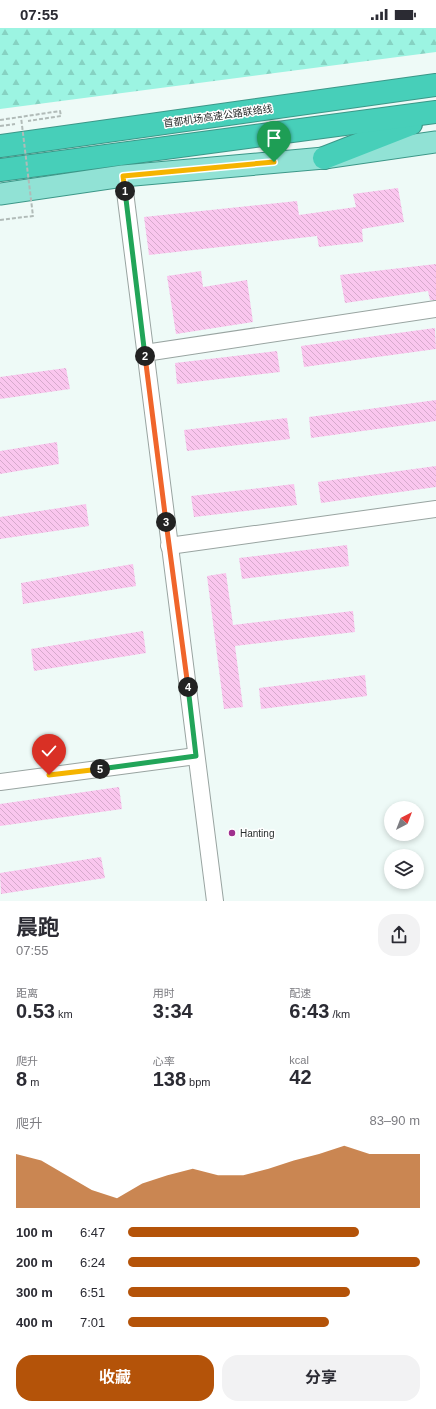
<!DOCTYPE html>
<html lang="zh">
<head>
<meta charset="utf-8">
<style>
	body { margin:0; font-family:Arial,"Noto Sans SC",sans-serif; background:#f2f2f3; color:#2b2b33; height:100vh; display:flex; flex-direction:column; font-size:15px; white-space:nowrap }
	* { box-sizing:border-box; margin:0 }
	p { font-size:13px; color:#7c7c81 }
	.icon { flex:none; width:22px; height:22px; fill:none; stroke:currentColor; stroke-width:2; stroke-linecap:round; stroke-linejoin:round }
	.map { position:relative; height:873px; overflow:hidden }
	.details { display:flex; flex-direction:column; background:#fff; flex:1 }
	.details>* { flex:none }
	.needle { width:26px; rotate:42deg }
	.controls { position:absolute; left:384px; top:773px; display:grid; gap:8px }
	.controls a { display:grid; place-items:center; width:40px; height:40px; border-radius:50%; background:#fff; box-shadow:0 2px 6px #0003; font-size:20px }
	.pin { position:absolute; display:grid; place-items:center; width:34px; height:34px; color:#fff; margin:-41px -17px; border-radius:50% 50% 50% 0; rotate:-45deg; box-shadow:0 0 4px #0007 }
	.pin .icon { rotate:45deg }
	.km { position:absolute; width:20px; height:20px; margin:-10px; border-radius:50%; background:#222; color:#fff; font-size:11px; line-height:20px; text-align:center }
	.round { display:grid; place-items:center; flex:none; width:42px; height:42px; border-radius:16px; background:#f2f2f3 }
	.headline { display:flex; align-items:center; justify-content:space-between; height:68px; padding:0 16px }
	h1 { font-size:22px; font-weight:700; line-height:30px }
	.stats { display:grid; grid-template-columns:repeat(3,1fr); gap:6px; height:68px; padding:4px 16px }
	.stats div { display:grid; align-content:center }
	.stats b { font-size:20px; font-weight:700 }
	.stats small { font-size:11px; font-weight:400 }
	.stats p { font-size:11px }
	.chart { height:112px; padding:8px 16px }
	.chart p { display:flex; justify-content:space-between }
	.chart svg { width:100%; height:72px; margin-top:4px; fill:#b45309; opacity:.7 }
	.primary-button { display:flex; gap:8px; margin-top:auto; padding:8px 16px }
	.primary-button a { flex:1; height:46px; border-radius:16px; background:#b45309; color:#fff; font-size:16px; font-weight:700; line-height:46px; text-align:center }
	.primary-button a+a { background:#f2f2f3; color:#2b2b33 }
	ul { padding:0 16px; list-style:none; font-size:13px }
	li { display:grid; grid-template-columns:64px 48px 1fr; align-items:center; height:30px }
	li i { height:10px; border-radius:5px; background:#b45309 }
	.status { display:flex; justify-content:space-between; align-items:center; height:28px; padding:0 20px; background:#fff; direction:ltr }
	.status svg { height:11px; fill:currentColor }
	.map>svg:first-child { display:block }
	.forest { fill:url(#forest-firs) }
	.building { fill:url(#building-back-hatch) }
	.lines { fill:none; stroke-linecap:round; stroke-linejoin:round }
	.minor-casing { stroke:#99a4a1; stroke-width:18 }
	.major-casing { stroke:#3c9788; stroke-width:23 }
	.highway-casing { stroke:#3c9788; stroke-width:24 }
	.path { stroke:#b1bbb8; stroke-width:2; stroke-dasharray:4 2; stroke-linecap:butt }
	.minor { stroke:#fff; stroke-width:16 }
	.major { stroke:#91e2d5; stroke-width:21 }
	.highway { stroke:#47cfb9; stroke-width:22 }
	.path-bridge { stroke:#b1bbb8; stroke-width:2; stroke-dasharray:4 2; stroke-linecap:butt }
	.split-1-casing { stroke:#fff; stroke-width:8 }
	.split-2-casing { stroke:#fff; stroke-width:8 }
	.split-3-casing { stroke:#fff; stroke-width:8 }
	.split-4-casing { stroke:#fff; stroke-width:8 }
	.split-5-casing { stroke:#fff; stroke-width:8 }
	.split-6-casing { stroke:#fff; stroke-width:8 }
	.split-1 { stroke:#f5b400; stroke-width:5 }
	.split-2 { stroke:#22a559; stroke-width:5 }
	.split-3 { stroke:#f0652b; stroke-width:5 }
	.split-4 { stroke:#f0652b; stroke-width:5 }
	.split-5 { stroke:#22a559; stroke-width:5 }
	.split-6 { stroke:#f5b400; stroke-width:5 }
	.poi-dot { fill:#9f308e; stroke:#fff; stroke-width:1.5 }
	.labels { text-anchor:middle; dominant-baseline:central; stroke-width:3; stroke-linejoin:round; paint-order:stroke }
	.street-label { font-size:10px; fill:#292e2d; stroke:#fff }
	.poi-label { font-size:10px; fill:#292e2d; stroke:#fff; text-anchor:start }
</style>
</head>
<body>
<div class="status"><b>07:55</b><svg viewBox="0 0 49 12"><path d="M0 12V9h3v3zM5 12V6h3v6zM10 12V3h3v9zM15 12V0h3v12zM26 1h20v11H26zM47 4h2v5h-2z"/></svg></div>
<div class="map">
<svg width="436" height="873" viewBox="0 0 436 873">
	<defs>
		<pattern id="forest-firs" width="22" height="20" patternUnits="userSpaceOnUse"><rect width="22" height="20" fill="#9cf4e2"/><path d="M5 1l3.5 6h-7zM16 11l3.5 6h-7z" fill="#86d2c2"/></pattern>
		<pattern id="building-back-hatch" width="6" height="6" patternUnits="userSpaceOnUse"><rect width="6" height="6" fill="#fac6ee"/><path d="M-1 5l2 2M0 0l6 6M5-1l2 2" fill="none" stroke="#d6aacc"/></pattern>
	</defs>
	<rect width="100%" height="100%" fill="#eefaf7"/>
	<!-- forest -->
	<polygon class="forest" points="0,0 436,0 436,24 0,81"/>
	<!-- building -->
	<g class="building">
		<polygon points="398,160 404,194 362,201 363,214 319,219 317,208 149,227 144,189 297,173 299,187 356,179 353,166"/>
		<polygon points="436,236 436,272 430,272 428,263 345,275 340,247"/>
		<polygon points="201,243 203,259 247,252 253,294 176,306 167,248"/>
		<polygon points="435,300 436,321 304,339 301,318"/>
		<polygon points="277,323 280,344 177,356 175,335"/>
		<polygon points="66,340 70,361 0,371 0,349"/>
		<polygon points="436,372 436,393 311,410 309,389"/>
		<polygon points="287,390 290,411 187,423 184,402"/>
		<polygon points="57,414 59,436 0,446 0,423"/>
		<polygon points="436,438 436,459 321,475 318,454"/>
		<polygon points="294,456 297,477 194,489 191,468"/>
		<polygon points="86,476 89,498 0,511 0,489"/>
		<polygon points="347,517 349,538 242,551 239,530"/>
		<polygon points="133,536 136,558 23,576 21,555"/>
		<polygon points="226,545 233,597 353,583 355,604 235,618 243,679 224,681 207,548"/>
		<polygon points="143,603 146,625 34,643 31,621"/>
		<polygon points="365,647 367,668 261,681 259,660"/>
		<polygon points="119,759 122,781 0,798 0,776"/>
		<polygon points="101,829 105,850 1,866 0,845"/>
	</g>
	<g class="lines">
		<!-- minor casing -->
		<g class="minor-casing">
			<g id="minor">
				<polyline points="123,148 215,873"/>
				<polyline points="145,325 436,281"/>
				<polyline points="169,518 436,481"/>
				<polyline points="0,754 196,728"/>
			</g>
		</g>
		<!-- major casing -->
		<g class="major-casing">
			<polyline id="major" points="0,166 123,148 324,130 436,114"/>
		</g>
		<!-- highway casing -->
		<g class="highway-casing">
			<g id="highway">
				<polyline points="0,118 436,57"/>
				<polyline points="324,130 411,96"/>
				<polyline points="0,142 436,84"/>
			</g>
		</g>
		<!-- path -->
		<g class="path">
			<polyline points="0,92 60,83 61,88 28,93"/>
			<polyline points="0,98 15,96"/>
		</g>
		<!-- minor -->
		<use href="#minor" class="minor"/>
		<!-- major -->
		<use href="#major" class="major"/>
		<!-- highway -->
		<use href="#highway" class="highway"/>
		<!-- path-bridge -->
		<polyline class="path-bridge" points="0,192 33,188 21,89"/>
	</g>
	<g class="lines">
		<!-- split-1 casing -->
		<g class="split-1-casing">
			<polyline id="split-1" points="125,163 123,148 274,134"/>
		</g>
		<!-- split-2 casing -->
		<g class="split-2-casing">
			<polyline id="split-2" points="125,163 145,328"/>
		</g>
		<!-- split-3 casing -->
		<g class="split-3-casing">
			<polyline id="split-3" points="145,328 166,494"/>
		</g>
		<!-- split-4 casing -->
		<g class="split-4-casing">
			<polyline id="split-4" points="166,494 188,659"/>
		</g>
		<!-- split-5 casing -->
		<g class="split-5-casing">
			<polyline id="split-5" points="100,741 196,728 188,659"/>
		</g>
		<!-- split-6 casing -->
		<g class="split-6-casing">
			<polyline id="split-6" points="49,747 100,741"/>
		</g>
		<!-- split-1 -->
		<use href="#split-1" class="split-1"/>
		<!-- split-2 -->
		<use href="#split-2" class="split-2"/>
		<!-- split-3 -->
		<use href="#split-3" class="split-3"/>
		<!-- split-4 -->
		<use href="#split-4" class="split-4"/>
		<!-- split-5 -->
		<use href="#split-5" class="split-5"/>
		<!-- split-6 -->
		<use href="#split-6" class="split-6"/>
	</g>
	<!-- markers -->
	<circle class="poi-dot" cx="232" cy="805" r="4"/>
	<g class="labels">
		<!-- street labels -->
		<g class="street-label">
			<text transform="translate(218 88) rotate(-8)">首都机场高速公路联络线</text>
		</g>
		<!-- poi labels -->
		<g class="poi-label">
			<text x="240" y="805">Hanting</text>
		</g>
	</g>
</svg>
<div class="controls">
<a><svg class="needle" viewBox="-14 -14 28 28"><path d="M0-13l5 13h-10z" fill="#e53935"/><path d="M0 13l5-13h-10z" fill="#7c7c81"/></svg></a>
<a><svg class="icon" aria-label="layers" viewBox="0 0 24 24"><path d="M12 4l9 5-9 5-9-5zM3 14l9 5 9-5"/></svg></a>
</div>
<div class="pin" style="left:274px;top:134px;background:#1e9e55"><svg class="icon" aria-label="arrive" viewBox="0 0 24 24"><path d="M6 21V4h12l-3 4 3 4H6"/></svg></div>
<div class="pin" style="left:49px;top:747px;background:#d93025"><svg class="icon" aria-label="check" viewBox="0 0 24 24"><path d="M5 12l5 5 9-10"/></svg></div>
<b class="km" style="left:125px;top:163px">1</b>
<b class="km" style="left:145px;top:328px">2</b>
<b class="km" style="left:166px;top:494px">3</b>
<b class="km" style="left:188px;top:659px">4</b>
<b class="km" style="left:100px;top:741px">5</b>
</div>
<section class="details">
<div class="headline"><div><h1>晨跑</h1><p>07:55</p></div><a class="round"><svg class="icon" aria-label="share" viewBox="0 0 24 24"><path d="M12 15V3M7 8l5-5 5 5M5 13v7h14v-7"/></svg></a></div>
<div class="stats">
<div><p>距离</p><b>0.53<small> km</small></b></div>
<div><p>用时</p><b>3:34</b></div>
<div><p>配速</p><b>6:43<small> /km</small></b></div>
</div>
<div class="stats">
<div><p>爬升</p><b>8<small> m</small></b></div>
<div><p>心率</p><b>138<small> bpm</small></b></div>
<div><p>kcal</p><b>42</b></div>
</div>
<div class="chart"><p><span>爬升</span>83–90 m</p>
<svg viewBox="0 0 160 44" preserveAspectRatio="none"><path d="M0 44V11L10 15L20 24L30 33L40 38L50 29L60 24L70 20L80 24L90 24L100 20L110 15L120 11L130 6L140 11L150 11L160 11V44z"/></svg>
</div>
<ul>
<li><b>100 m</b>6:47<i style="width:79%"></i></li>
<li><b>200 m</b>6:24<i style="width:100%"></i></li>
<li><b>300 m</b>6:51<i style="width:76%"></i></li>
<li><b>400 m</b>7:01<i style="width:69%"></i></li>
</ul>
<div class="primary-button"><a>收藏</a><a>分享</a></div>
</section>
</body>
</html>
